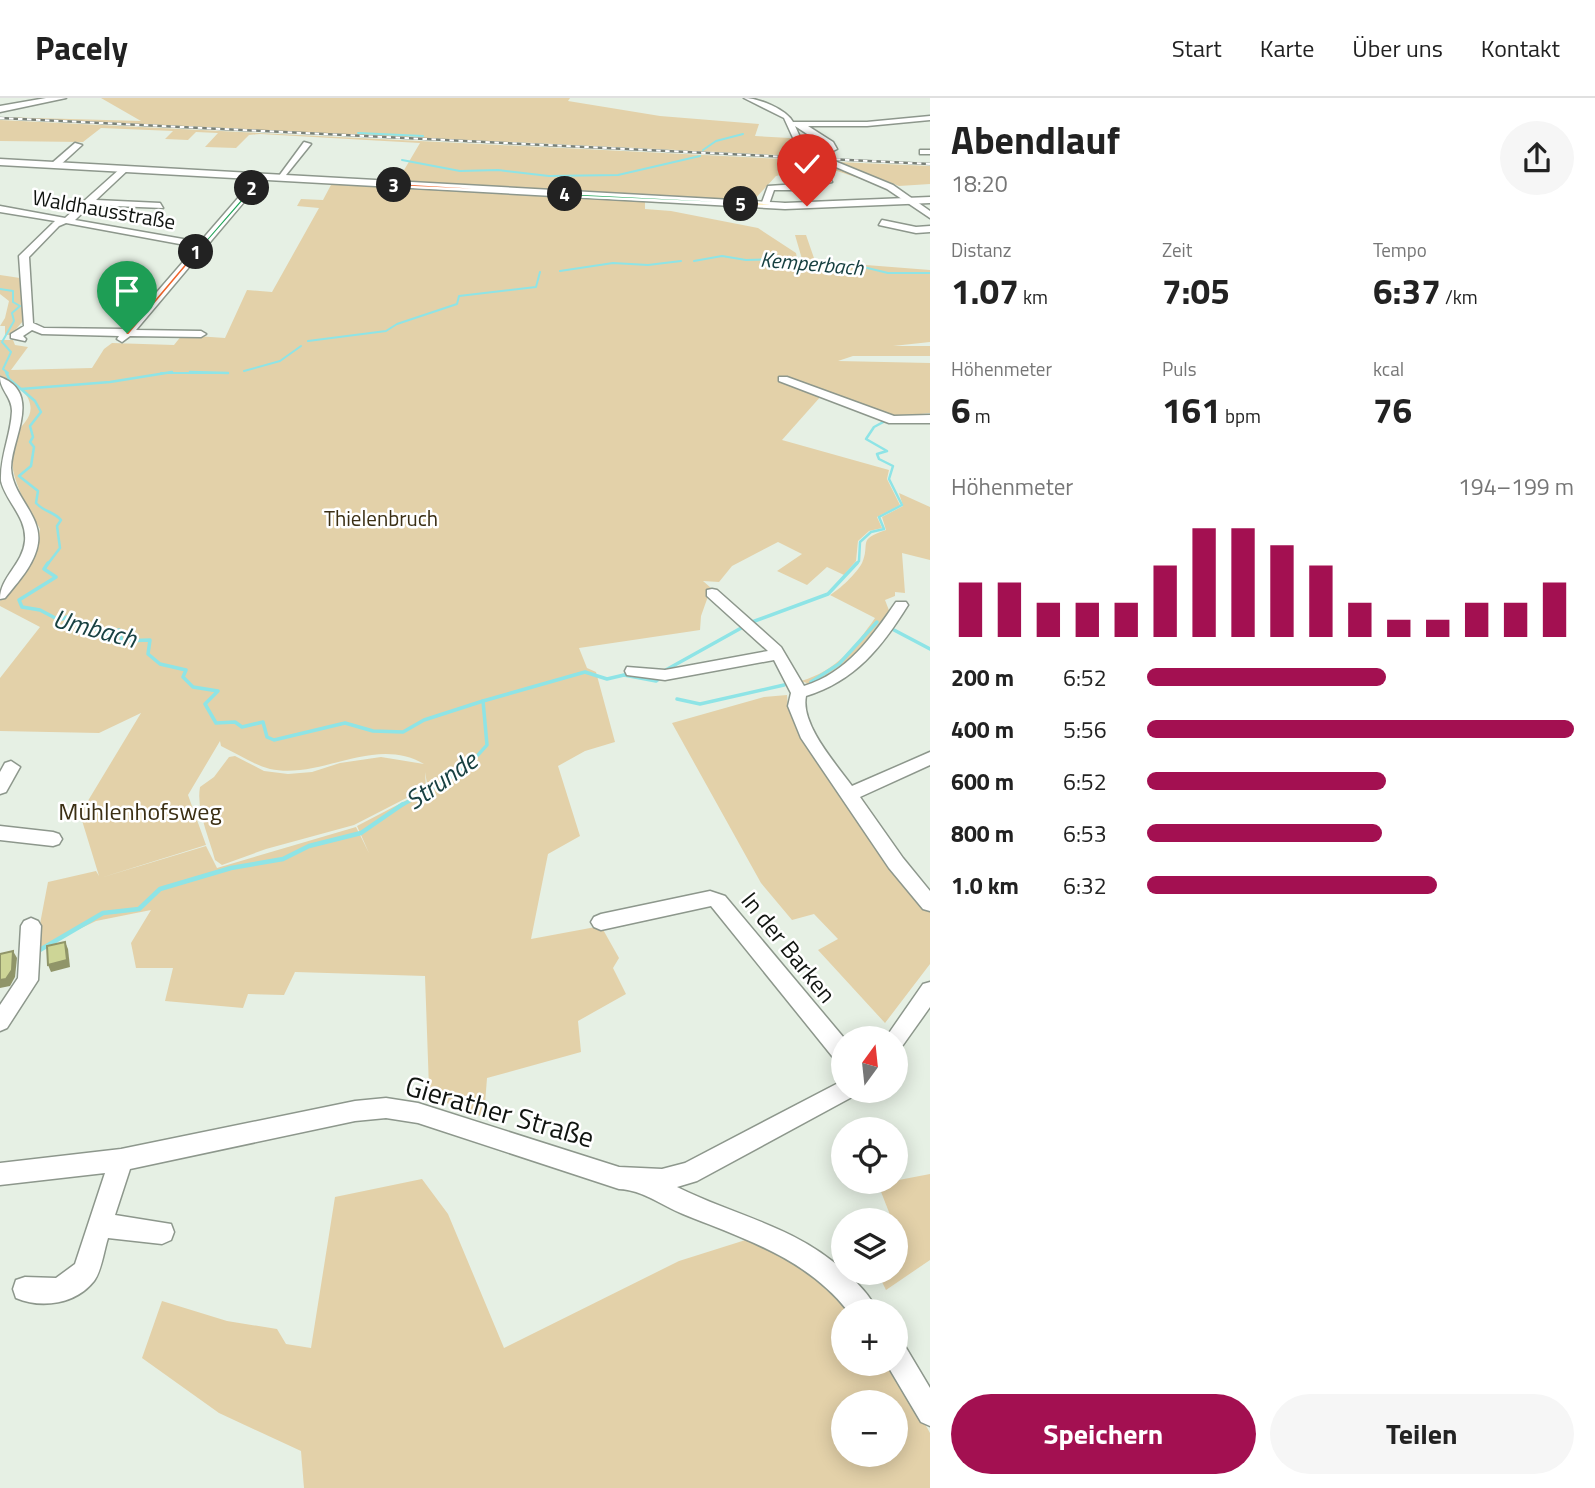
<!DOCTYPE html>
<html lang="de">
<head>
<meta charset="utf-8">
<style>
	body { margin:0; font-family:"Titillium Web",sans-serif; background:#f6f6f6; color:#222; height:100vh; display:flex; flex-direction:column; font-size:26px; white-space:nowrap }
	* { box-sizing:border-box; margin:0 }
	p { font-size:23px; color:#767676 }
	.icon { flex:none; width:38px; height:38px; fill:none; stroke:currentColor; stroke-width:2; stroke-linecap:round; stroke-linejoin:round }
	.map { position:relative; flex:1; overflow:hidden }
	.panel { display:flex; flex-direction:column; background:#fff; width:665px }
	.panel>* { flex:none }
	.needle { width:46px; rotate:15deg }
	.controls { position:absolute; left:831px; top:928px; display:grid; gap:14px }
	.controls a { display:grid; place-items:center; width:77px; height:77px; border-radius:50%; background:#fff; box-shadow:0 4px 18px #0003; font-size:35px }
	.pin { position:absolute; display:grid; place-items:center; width:60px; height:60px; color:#fff; margin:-72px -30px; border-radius:50% 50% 50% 0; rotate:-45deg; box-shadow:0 0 7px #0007 }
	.pin .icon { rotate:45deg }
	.km { position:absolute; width:35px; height:35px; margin:-18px; border-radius:50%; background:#222; color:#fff; font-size:19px; line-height:35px; text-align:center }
	.round { display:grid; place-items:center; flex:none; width:74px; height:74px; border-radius:37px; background:#f6f6f6 }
	.summary { display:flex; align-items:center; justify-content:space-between; height:119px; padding:0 21px }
	h1 { font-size:38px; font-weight:700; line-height:52px }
	.metrics { display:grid; grid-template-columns:repeat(3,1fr); gap:10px; height:119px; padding:7px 21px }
	.metrics div { display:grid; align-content:center }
	.metrics b { font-size:35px; font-weight:700 }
	.metrics small { font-size:19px; font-weight:400 }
	.metrics p { font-size:19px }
	.chart { height:196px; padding:14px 21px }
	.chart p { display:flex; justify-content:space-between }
	.chart svg { width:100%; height:126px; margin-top:7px; stroke:#a31051; stroke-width:6 }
	.cta { display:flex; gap:14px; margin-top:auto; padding:14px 21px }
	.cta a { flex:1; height:80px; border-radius:42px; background:#a31051; color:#fff; font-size:28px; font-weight:700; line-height:80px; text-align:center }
	.cta a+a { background:#f6f6f6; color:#222 }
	ul { padding:0 21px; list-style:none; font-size:23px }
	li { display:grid; grid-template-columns:112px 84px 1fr; align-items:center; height:52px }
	li i { height:18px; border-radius:9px; background:#a31051 }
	header { display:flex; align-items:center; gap:42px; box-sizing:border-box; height:98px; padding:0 35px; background:#fff; border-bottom:2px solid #e0e0e0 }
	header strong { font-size:33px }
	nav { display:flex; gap:38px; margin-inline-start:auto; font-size:24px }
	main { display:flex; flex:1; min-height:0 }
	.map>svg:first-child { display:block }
	.green { fill:#e3d1a9; fill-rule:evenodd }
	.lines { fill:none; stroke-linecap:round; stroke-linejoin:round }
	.stream-far3 { stroke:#8ee4e6; stroke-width:2 }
	.stream-far2 { stroke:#8ee4e6; stroke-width:2.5 }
	.stream-far1 { stroke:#8ee4e6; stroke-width:3.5 }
	.stream { stroke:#8ee4e6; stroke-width:4.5 }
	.minor-casing { stroke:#8d978c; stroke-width:3 }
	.major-casing { stroke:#8d978c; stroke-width:3 }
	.minor { fill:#fff; fill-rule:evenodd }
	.major { fill:#fff; fill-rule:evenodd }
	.rail-casing { stroke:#798078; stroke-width:2.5 }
	.rail { stroke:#fff; stroke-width:2; stroke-dasharray:4.5; stroke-linecap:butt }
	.minor-bridge-casing { stroke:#8d978c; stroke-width:10; stroke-linecap:butt }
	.minor-bridge { stroke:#fff; stroke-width:8 }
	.shaded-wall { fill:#909569 }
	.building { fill:#cdd596; stroke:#909569; stroke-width:2 }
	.split-1 { fill:#f0652b; stroke:#fff; stroke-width:2 }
	.split-2 { fill:#22a559; stroke:#fff; stroke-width:2 }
	.split-3 { fill:#f5b400; stroke:#fff; stroke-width:2 }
	.split-4 { fill:#f0652b; stroke:#fff; stroke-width:2 }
	.split-5 { fill:#22a559; stroke:#fff; stroke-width:2 }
	.split-6 { fill:#f5b400; stroke:#fff; stroke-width:2 }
	.labels { text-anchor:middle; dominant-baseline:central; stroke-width:5; stroke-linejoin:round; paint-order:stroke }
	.far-street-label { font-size:21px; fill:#101410; stroke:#fff }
	.far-water-label { font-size:21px; font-style:italic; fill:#184142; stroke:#fff }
	.far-park-label { font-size:21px; fill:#3b2f14; stroke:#fff }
	.park-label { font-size:24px; fill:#3b2f14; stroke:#fff }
	.street-label { font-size:24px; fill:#101410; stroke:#fff }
	.water-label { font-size:26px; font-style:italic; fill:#184142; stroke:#fff }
	.near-street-label { font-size:28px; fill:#101410; stroke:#fff }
</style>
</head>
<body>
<header>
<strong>Pacely</strong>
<nav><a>Start</a><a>Karte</a><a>Über uns</a><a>Kontakt</a></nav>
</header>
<main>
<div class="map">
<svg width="930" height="1390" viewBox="0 0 930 1390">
	<rect width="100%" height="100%" fill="#e6f0e4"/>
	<!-- green -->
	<g class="green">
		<polygon points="101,0 570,0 568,3 660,18 759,26 755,38 790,40 819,59 0,19 141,23"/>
		<polygon points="0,22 824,63 876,86 819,67 776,78 752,104 397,84 420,45 260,36 249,37 236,50 205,49 218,35 196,34 188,42 165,41 173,33 101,30 83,44 0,43"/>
		<polygon points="838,64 930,68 930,86 899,88"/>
		<path d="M332 85 639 102 645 104V111L671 113 758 130 796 155 797 161H802L795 137H806L815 163 930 172V244L893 248H930V258H853L838 263 930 265V315L891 319 822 297 782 342 889 372 887 381 900 407 877 419 882 430 869 433 858 443 856 463 844 477 827 469 807 487 777 473 802 456 778 444 732 468 719 484 703 483 711 490 701 518 700 532 579 550 587 570 596 574 615 644 585 653 558 668 580 738 548 756 531 841 601 828 619 860 613 870 626 896 578 923 581 954 487 980 484 1019 452 1009 429 990 425 878 295 874 284 897 248 896 243 910 165 903 173 870H136L131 845 151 812 96 823 35 852 48 784 96 773 99 778 80 716 141 615 99 635 0 633V580L40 529 0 508V503C18 482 35 460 40 431 25 405 0 366 18 334 23 325 33 319 30 306 28 292 10 285 0 277V242H13L15 247 28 249 11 272 92 270 104 251 112 245 174 247 182 237 225 240 247 192 272 194 319 110 297 108 301 101 323 102ZM220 643 221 648C236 655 254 667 270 671 321 682 374 637 424 666L381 659 340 665 312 674 288 676 264 673 235 658 229 659 214 679 200 689C196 712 209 739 215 762L222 767 266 751 354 727 426 690 425 674 428 691 357 728 369 755 356 729 217 770 206 748 100 780 206 747 188 697Z"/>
		<polygon points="0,177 20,180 23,223 11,237 5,237 5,228 0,228 5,220 9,203 0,196"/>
		<path d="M899 395 930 409V462L902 455 905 495 895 494V498L885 502 890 515 844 568 812 587 801 583C836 573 855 549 875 520L830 497C839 492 857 475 862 465 871 445 856 442 886 432L882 419 903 408Z"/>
		<polygon points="787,597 788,609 797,633 889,765 930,814 930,866 885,925 818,852 838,841 814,816 792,822 761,785 672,625 764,599"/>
		<polygon points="930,1076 930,1162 886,1192 877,1174 896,1174 896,1122 892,1122 878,1086"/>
		<path d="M422 1081 448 1116 504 1250 679 1163 755 1139 784 1154 853 1213H844V1265H891L930 1335V1390H304L301 1353 219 1315 142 1260 162 1203 227 1223 277 1231 286 1246 311 1250 335 1099ZM844 1304H896V1356H844Z"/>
	</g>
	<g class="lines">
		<!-- stream-far3 -->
		<g class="stream-far3">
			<polyline points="358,35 423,38"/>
			<polyline points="703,52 716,43 743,36"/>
			<polyline points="402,62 460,73 498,72 549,78 618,77 700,58"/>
			<polyline points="694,163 722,158 746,162 783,161 851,166 888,175 930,175"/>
			<polyline points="560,173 613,165 648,167 681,163"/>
			<polyline points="0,191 13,193 13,204 20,208 12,215 14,223 2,244 11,254 3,271 8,275"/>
			<polyline points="308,243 386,233 397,226 457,206 459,198 536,189 540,174"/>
			<polyline points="244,273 280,263 301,248"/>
			<polyline points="161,275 228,275"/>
		</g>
		<!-- stream-far2 -->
		<g class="stream-far2">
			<polyline points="6,274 9,281 21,291 110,284 172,274"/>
			<polyline points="190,274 228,275"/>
			<path d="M21 291 35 303 41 314 30 328 33 339 30 344 34 349 31 368 19 378 38 393 36 405C44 414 53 413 61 422L57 428 60 450 47 467"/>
			<polyline points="855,467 859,463 860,444 871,434 884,431 879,419 902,407 889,381 893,368 879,361 877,356 887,353 866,341 874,329 887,322"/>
		</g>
		<!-- stream-far1 -->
		<g class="stream-far1">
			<polyline points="48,465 44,471 56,479 19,502 22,509 40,512 59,522 70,518 80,529 94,529 102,537 119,532 122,543 150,542 148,556 160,566 186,572 183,579 193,589 218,593 205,606 216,625 235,624 242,629 263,624 267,639 274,642 345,625 373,633 403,634 424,622 483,603"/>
			<polyline points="894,532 930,551"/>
			<polyline points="664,573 752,524 828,496 857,465"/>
			<polyline points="811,584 839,566 877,524"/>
			<polyline points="677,601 700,606 784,587"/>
			<path d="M400 708C432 691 464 675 487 647L483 603 585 574 607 581 624 577 656 583 660 580"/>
		</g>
		<!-- stream -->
		<polyline class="stream" points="38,853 103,815 139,811 160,791 231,770 283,761 309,748 361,735 403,706"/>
		<!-- minor casing -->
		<g class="minor-casing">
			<g id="minor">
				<path d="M744 0C758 0 786 11 793 24H867L930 18V22L867 28H808L833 44 837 51 833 53 795 28 800 39 828 58 825 62 794 42 784 20Z"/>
				<polygon points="304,44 311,46 282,82 276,82"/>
				<polygon points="75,45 82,47 58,69 52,69 52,65"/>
				<rect x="920" y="52" width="10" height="4"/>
				<polygon points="832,62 893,87 930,113 930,120 887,91 829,66"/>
				<path d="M122 69 129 71 96 102 160 105 163 110 91 107 75 122 200 144 258 77 265 79 136 232 201 233 206 236 201 239 130 238 122 244 117 241 119 238 42 236 32 232 23 238 26 241 25 243 11 240V236L24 228 19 158 55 123 0 114V108L65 120ZM66 125 196 149 125 231 44 230 33 225 29 159 59 128Z"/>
				<polygon points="829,79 832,84 798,92 774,92 768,109 761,107 768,88 798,86"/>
				<polygon points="882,122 916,129 930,128 930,134 916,135 879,127"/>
				<path d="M0 279C43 295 11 341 11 370 12 398 42 417 38 445 35 466 18 484 5 500L0 501C0 479 23 466 25 443 27 419 6 404 1 383 0 358 11 337 12 313 12 299 0 292 0 279Z"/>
				<polygon points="779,279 787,279 894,318 930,317 930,325 889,325 779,283"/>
				<path d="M712 491 717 492 781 549 804 588C847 575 872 539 896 504H906L908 507C882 549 855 583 806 598 800 626 836 666 852 688L930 654V667L860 699 903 760 930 793V813L923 811 889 770 801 640 788 608 791 595 774 562 665 582 627 577 625 573 627 569 665 572 768 553 707 498V492Z"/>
				<polygon points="11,663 20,669 6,694 0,696 0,674 5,665"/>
				<polygon points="0,728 53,734 59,736 62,741 59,746 53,748 0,742"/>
				<polygon points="710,793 725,798 844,940 844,965 836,963 711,808 601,832 594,829 591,824 594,819 601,816"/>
				<polygon points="31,820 38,823 41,828 38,882 7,930 0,933 0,907 18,880 21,828 24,823"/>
				<polygon points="930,884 930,909 903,947 896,950 896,940 886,940 889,935 923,886"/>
				<path d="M844 982V992H855L852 999 697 1083 677 1089C733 1117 797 1129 844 1173 855 1183 870 1196 877 1213H848C805 1159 744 1141 683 1116 661 1107 643 1092 619 1091L418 1025 386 1020 355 1023 130 1071 115 1117 171 1126 174 1134 171 1142 162 1146 108 1140C104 1152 102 1172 94 1183 76 1206 42 1211 16 1200L13 1191 16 1182 25 1179 56 1180 75 1166 105 1075 0 1087V1065L121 1051 355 1003 386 1000 418 1005 619 1069 662 1071 685 1065Z"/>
				<polygon points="896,1244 905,1248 930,1290 930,1328 921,1324 886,1265 896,1265"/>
			</g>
		</g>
		<!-- major casing -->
		<g class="major-casing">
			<g id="major">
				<polygon points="46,0 66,0 0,14 0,8"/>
				<polygon points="0,61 785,105 930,99 930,105 785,111 0,67"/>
			</g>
		</g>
		<!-- minor -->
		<use href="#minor" class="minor"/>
		<!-- major -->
		<use href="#major" class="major"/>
		<!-- rail casing -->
		<g class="rail-casing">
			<polyline id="rail" points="0,20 930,66"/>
		</g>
		<!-- rail -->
		<use href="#rail" class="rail"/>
		<!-- minor-bridge casing -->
		<g class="minor-bridge-casing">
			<polyline id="minor-bridge" points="825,60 832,64"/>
		</g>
		<!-- minor-bridge -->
		<use href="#minor-bridge" class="minor-bridge"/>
	</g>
	<!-- shaded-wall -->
	<g class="shaded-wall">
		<polygon points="65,844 68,851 70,869 51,874 48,867"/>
		<polygon points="13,853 17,860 15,879 10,888 0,890 0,882"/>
	</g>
	<!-- building -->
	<g class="building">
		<polygon points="65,844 67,862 48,867 47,848"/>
		<polygon points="13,853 12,872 6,881 0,882 0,856"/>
	</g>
	<!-- split-1 -->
	<polygon class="split-1" points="196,152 198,155 129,237 124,237"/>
	<!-- split-2 -->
	<polygon class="split-2" points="252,88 254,91 198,155 194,155"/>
	<!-- split-3 -->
	<polygon class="split-3" points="259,78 394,85 397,87 263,80 250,91"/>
	<!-- split-4 -->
	<polygon class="split-4" points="394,85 565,95 568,96 392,88"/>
	<!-- split-5 -->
	<polygon class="split-5" points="563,95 741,104 744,106 565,98"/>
	<!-- split-6 -->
	<polygon class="split-6" points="741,104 807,107 810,108 739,107"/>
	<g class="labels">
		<!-- far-street labels -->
		<g class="far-street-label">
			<text transform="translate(104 111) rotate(10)">Waldhausstraße</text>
		</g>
		<!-- far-water labels -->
		<g class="far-water-label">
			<text transform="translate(812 165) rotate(5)">Kemperbach</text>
		</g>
		<!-- far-park labels -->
		<g class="far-park-label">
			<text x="381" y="420">Thielenbruch</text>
		</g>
		<!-- park labels -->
		<g class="park-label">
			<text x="140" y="713">Mühlenhofsweg</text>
		</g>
		<!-- street labels -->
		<g class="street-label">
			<text transform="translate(789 849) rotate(51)">In der Barken</text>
		</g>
		<!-- water labels -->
		<g class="water-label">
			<text transform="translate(95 530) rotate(15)">Umbach</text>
			<text transform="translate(441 682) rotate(-35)">Strunde</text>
		</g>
		<!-- near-street labels -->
		<g class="near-street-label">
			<text transform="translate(500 1013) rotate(16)">Gierather Straße</text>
		</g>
	</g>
</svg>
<div class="controls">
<a><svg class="needle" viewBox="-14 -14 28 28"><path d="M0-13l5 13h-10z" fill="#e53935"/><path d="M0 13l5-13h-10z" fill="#767676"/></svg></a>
<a><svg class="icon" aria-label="locate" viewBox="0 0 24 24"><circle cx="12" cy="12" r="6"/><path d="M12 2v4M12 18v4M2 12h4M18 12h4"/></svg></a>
<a><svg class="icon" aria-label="layers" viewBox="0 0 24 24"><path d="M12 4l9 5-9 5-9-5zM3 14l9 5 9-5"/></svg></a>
<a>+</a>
<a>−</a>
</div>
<div class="pin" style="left:127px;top:235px;background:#1e9e55"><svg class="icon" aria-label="arrive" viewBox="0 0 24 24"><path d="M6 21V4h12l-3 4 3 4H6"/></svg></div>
<div class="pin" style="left:807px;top:108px;background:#d93025"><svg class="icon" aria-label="check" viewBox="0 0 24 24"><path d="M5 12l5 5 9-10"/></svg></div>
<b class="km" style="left:196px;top:154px">1</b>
<b class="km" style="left:252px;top:90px">2</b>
<b class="km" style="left:394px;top:87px">3</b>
<b class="km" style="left:565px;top:96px">4</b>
<b class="km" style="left:741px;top:106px">5</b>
</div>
<section class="panel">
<div class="summary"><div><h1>Abendlauf</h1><p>18:20</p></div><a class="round"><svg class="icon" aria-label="share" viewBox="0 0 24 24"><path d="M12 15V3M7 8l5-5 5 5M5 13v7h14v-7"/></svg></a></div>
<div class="metrics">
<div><p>Distanz</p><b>1.07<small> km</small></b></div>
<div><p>Zeit</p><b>7:05</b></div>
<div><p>Tempo</p><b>6:37<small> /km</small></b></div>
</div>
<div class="metrics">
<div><p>Höhenmeter</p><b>6<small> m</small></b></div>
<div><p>Puls</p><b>161<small> bpm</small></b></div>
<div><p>kcal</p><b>76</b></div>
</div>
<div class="chart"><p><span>Höhenmeter</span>194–199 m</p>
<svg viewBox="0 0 160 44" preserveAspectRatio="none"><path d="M5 44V25M15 44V25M25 44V32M35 44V32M45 44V32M55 44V19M65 44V6M75 44V6M85 44V12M95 44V19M105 44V32M115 44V38M125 44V38M135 44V32M145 44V32M155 44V25"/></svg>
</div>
<ul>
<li><b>200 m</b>6:52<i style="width:56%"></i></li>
<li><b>400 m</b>5:56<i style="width:100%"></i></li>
<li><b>600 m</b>6:52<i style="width:56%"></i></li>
<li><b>800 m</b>6:53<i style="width:55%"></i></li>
<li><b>1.0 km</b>6:32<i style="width:68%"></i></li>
</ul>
<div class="cta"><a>Speichern</a><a>Teilen</a></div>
</section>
</main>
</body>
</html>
